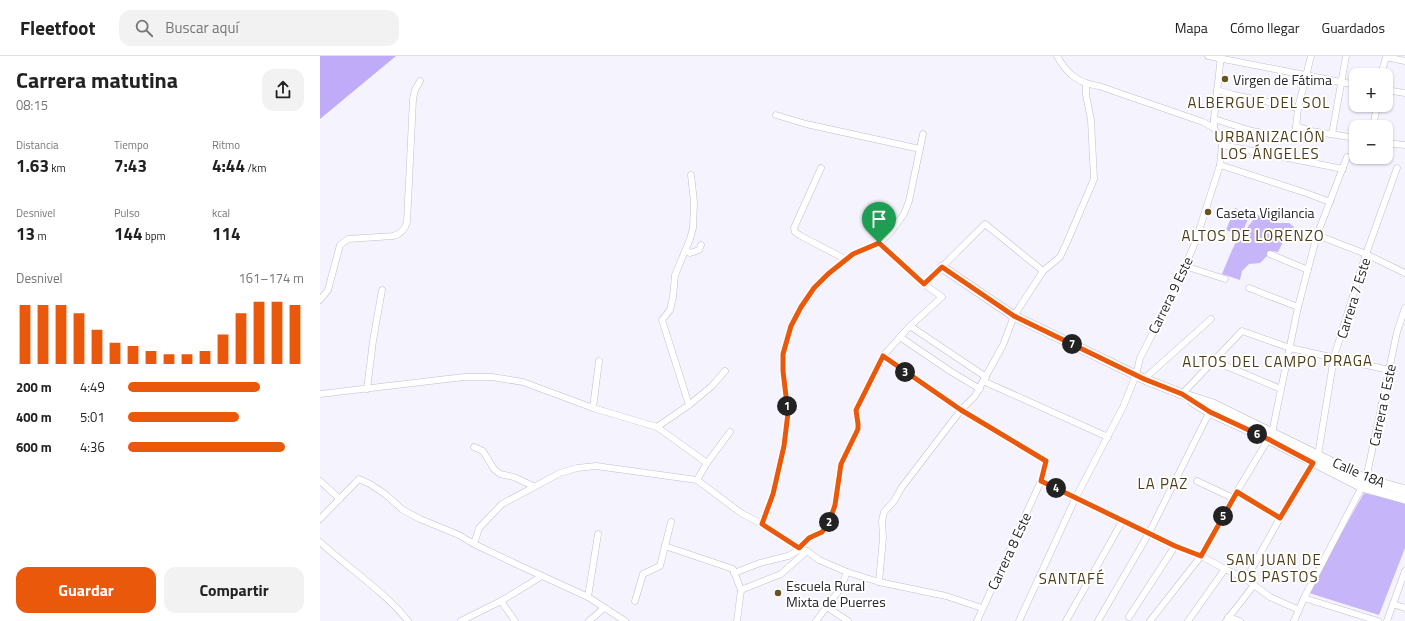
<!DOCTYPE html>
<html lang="es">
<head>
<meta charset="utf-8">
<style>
	body { margin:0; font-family:"Titillium Web",sans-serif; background:#f2f2f2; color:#222; height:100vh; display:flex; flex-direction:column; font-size:15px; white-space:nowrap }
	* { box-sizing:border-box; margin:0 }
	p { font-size:13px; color:#767676 }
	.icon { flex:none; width:22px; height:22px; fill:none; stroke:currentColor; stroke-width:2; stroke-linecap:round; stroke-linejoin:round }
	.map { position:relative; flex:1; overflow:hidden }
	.panel { display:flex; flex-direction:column; background:#fff; width:320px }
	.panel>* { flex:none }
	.buttons { position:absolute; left:1029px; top:12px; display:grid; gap:8px }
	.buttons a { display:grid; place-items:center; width:44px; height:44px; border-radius:8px; background:#fff; box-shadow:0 1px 3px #0004; font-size:20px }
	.pin { position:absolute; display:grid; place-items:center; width:34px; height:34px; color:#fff; margin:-41px -17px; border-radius:50% 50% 50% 0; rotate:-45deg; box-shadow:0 0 4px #0007 }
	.pin .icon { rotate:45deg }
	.km { position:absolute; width:20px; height:20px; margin:-10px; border-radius:50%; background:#222; color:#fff; font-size:11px; line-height:20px; text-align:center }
	.round { display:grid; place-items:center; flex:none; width:42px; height:42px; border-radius:12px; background:#f2f2f2 }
	.head { display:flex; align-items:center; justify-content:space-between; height:68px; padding:0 16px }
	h1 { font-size:22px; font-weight:700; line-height:30px }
	.stats { display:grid; grid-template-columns:repeat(3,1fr); gap:6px; height:68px; padding:4px 16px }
	.stats div { display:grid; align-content:center }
	.stats b { font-size:17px; font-weight:700 }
	.stats small { font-size:11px; font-weight:400 }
	.stats p { font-size:11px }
	.chart { height:112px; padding:8px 16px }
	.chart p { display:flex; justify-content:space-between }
	.chart svg { width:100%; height:72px; margin-top:4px; stroke:#ea580c; stroke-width:6 }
	.action { display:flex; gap:8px; margin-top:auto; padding:8px 16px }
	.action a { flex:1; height:46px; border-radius:12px; background:#ea580c; color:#fff; font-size:16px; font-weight:700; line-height:46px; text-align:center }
	.action a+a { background:#f2f2f2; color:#222 }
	ul { padding:0 16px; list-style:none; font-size:13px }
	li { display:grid; grid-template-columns:64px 48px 1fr; align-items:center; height:30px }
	li i { height:10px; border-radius:5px; background:#ea580c }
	header { display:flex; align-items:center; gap:24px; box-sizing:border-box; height:56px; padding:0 20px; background:#fff; border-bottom:1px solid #e0e0e0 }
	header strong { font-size:19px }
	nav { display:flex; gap:22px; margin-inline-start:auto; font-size:14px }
	.search { width:280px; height:36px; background:#f2f2f2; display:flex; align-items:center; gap:10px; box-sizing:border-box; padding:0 14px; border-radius:12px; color:#767676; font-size:15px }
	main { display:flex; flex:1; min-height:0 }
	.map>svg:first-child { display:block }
	.green { fill:#c7b5fa }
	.forest { fill:#c0abf9 }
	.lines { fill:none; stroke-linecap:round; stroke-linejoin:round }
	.street-casing { stroke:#c2becf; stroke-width:7 }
	.secondary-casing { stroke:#c2becf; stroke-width:10 }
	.street { stroke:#fff; stroke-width:6 }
	.secondary { stroke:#fff; stroke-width:9 }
	.route-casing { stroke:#fff; stroke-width:8 }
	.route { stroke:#ea580c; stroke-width:5 }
	.poi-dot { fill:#685322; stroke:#fff; stroke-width:1.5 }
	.labels { text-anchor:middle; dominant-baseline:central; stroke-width:4; stroke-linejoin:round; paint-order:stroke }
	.poi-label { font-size:14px; fill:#26252b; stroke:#fff; text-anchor:start }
	.street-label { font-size:14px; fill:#26252b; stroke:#fff }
	.neighbourhood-label { font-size:15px; letter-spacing:1px; fill:#4d3c15; stroke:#fff }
</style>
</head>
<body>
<header>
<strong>Fleetfoot</strong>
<div class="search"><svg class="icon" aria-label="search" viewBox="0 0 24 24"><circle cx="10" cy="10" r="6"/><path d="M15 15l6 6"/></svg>Buscar aquí</div>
<nav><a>Mapa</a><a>Cómo llegar</a><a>Guardados</a></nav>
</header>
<main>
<section class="panel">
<div class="head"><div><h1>Carrera matutina</h1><p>08:15</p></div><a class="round"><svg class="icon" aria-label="share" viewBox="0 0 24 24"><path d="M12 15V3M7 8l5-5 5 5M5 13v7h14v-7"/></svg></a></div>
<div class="stats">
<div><p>Distancia</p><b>1.63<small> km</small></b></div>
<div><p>Tiempo</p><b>7:43</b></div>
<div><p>Ritmo</p><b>4:44<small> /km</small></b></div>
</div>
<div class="stats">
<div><p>Desnivel</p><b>13<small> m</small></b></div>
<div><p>Pulso</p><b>144<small> bpm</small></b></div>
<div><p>kcal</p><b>114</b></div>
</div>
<div class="chart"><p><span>Desnivel</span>161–174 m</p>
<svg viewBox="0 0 160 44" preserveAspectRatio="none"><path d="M5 44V8M15 44V8M25 44V8M35 44V13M45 44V23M55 44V31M65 44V33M75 44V36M85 44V38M95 44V38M105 44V36M115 44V26M125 44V13M135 44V6M145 44V6M155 44V8"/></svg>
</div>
<ul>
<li><b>200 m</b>4:49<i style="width:75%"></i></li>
<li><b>400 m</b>5:01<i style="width:63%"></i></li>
<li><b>600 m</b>4:36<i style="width:89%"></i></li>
</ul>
<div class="action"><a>Guardar</a><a>Compartir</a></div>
</section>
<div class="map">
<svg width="1085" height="565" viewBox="0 0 1085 565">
	<rect width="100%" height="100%" fill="#f5f3fd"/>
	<!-- green -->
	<g class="green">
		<polygon points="915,152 930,158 921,180 906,174"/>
		<polygon points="938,159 957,167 969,167 974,171 970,176 968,176 958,196 952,195 940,207 929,208 922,215 920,224 902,218 912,194 917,184 924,178 929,169"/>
		<polygon points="1044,437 1085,446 1085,492 1059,559 989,537 1014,490"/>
	</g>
	<!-- forest -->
	<polygon class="forest" points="0,0 76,0 0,63"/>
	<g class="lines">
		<!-- street casing -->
		<g class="street-casing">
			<g id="street">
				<path d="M737 0C748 19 758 27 779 30L883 66 894 72"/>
				<polyline points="888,0 1036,29"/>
				<polyline points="1061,19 1066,1 1085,5"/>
				<polyline points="897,34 914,39 978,52"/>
				<polyline points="1066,34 1085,37"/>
				<polyline points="456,59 486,68 600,93"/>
				<polyline points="894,63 932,75 975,82 978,52 991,0"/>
				<polyline points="976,70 991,75 1036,82"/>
				<polyline points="1053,71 1057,49"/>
				<polyline points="1012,78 1026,0"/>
				<polyline points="1066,87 1085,89"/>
				<polyline points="902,89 1023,113"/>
				<polyline points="900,109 986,137 1010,146"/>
				<polyline points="501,112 474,172 475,176 481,180 525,203"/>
				<polyline points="997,179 1046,198 1085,217"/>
				<polyline points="366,194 370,197 379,194 381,189"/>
				<polyline points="950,198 988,214"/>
				<polyline points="865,210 905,223"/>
				<polyline points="604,228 634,199 665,168 723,215"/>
				<polyline points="929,232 978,251"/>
				<path d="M0 244 8 234 20 189 28 183 73 180C81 178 85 174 87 166L93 43 95 34 100 25"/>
				<polyline points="590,270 666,321"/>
				<polyline points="580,281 630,315 660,333"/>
				<polyline points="563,300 641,354 726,405 721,425 855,490 881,500 905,513 926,523 950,541 979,554"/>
				<polyline points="894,305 961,333"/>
				<polyline points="824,323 891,263"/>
				<polyline points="663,325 788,381"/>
				<polyline points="47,333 53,285 62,234"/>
				<polyline points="0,338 144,321 172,321 203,326 273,352 337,371 387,407"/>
				<polyline points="862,338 922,275 970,292 1069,314"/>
				<polyline points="369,349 392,330 405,315"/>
				<polyline points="273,352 279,305"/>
				<polyline points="337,371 369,349 342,264 350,254 353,241 355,219 370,183 373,172 374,146 371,119"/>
				<polyline points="154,391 163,395 174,413 180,418 194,421 213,430"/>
				<polyline points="377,424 387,407 410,376"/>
				<polyline points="0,425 20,443"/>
				<polyline points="877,425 913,442"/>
				<polyline points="917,436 960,462"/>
				<polyline points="0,463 39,423 50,428 65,438 83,454 100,463 139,479 154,488 196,508 268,541 305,565"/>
				<polyline points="442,468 453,438 464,390 468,357 463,315 463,298 471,269 481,251 494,232 508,218 533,198 559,187 570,177 584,158 589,145 603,78"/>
				<path d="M0 486C29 513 63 534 88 565"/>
				<polyline points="154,488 159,472 182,448 240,417 257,412 276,410 377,424 421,457 442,468 481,493 487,495 499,504 527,516 559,526 626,540 662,552"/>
				<polyline points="345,490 413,513 421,534 417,565"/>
				<polyline points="479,492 489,482 501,476 509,467 515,449 521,408 538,373 538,368 536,354 563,300 590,270 622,241 604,228 559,187"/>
				<polyline points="414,517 440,507 468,500 481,493"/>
				<polyline points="926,523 960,462 998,399 1014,301 1046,198 1077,112"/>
				<polyline points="559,526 563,482 562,465 564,456 574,445 582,431 641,354 655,340 683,289 694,260 723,215 740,201 747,186 774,123 771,64 766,39 766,28"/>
				<polyline points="421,534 461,518 487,495"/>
				<polyline points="268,541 278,478"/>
				<polyline points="984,542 1058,565"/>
				<polyline points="181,545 195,565"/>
				<polyline points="315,545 323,518 340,510 351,466"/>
				<polyline points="1073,548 1085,552"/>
				<polyline points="507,551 528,565"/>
				<polyline points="809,561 855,490"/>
				<polyline points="908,561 920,565"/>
				<polyline points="141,565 181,545 222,520"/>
				<polyline points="269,565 284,552"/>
				<polyline points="496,565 520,533 527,516"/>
				<polyline points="657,565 721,425"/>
				<polyline points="699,565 756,441 803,351 816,319 820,302 852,240 875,187 900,109 902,89 899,80 894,72 894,63 901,0"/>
				<polyline points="746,565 803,464"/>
				<polyline points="778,565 829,477 891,353"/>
				<polyline points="830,565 881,500 913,442 952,377 978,251 997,179 1027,101"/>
				<polyline points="868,565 905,513"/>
				<polyline points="906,565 934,529"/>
				<polyline points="974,565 984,542 1046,423 1077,276 1085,252"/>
				<polyline points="1067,565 1085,515"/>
			</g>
		</g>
		<!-- secondary casing -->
		<g class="secondary-casing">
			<g id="secondary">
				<polyline points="622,211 694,260 824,323 862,338 893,348 1046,423 1085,434"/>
				<polyline points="873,346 889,356 948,383 1042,431 1085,443"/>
			</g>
		</g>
		<!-- street -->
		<use href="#street" class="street"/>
		<!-- secondary -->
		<use href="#secondary" class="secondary"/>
	</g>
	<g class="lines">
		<!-- route casing -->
		<g class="route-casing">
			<polygon id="route" points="559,187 604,228 622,211 694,260 824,323 862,338 890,356 948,383 993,407 960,462 917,436 881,500 855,490 721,425 726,405 641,354 563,300 536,354 538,368 538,373 521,408 515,449 509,467 502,476 489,482 479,492 442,468 453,438 464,390 468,357 463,315 463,298 471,270 481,251 494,232 508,218 533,198"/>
		</g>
		<!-- route -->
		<use href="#route" class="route"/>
	</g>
	<!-- markers -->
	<g class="poi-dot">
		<circle cx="905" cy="23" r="4"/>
		<circle cx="888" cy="156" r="4"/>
		<circle cx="458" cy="537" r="4"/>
	</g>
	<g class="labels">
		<!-- poi labels -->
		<g class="poi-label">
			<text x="913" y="23">Virgen de Fátima</text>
			<text x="896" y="156">Caseta Vigilancia</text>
			<text x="466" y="529">Escuela Rural<tspan x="466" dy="16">Mixta de Puerres</tspan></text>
		</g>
		<!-- street labels -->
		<g class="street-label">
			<text transform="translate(850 239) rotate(-64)">Carrera 9 Este</text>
			<text transform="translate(1033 242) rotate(-73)">Carrera 7 Este</text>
			<text transform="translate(1062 349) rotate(-78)">Carrera 6 Este</text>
			<text transform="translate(1039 416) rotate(23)">Calle 18A</text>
			<text transform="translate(689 495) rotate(-65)">Carrera 8 Este</text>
		</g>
		<!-- neighbourhood labels -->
		<g class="neighbourhood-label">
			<text x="939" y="46">ALBERGUE DEL SOL</text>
			<text x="950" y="80">URBANIZACIÓN<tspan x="950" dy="17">LOS ÁNGELES</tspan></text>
			<text x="933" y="179">ALTOS DE LORENZO</text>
			<text x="1028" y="304">PRAGA</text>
			<text x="930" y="305">ALTOS DEL CAMPO</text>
			<text x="843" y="427">LA PAZ</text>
			<text x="954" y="503">SAN JUAN DE<tspan x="954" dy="17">LOS PASTOS</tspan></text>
			<text x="752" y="522">SANTAFÉ</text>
		</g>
	</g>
</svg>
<div class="buttons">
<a>+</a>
<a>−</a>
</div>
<div class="pin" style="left:559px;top:187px;background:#1e9e55"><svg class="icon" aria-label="arrive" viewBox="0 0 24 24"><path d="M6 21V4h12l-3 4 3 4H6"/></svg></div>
<b class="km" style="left:467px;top:350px">1</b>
<b class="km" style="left:509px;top:466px">2</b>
<b class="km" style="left:585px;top:316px">3</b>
<b class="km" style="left:736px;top:432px">4</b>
<b class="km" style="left:903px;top:460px">5</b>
<b class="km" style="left:937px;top:378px">6</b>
<b class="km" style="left:752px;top:288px">7</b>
</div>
</main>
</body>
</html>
